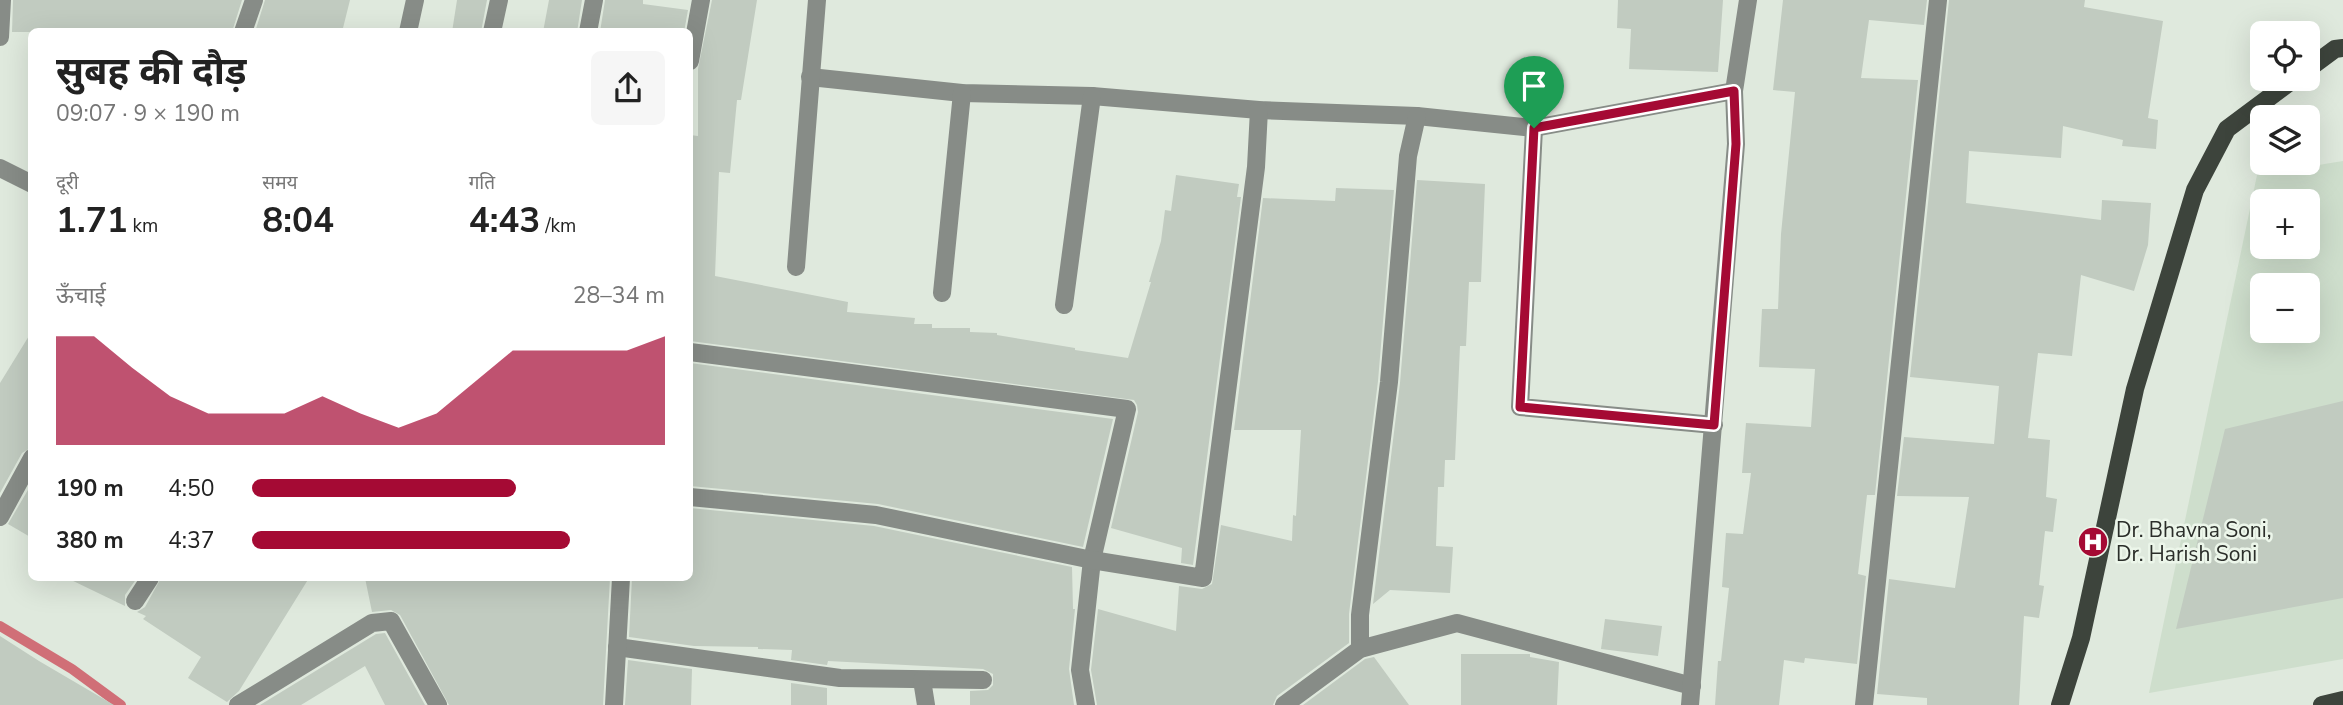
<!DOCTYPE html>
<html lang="hi">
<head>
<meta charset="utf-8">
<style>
	body { margin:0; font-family:"Nunito Sans","Noto Sans Devanagari",sans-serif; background:#f6f6f6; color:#222; height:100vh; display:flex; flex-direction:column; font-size:26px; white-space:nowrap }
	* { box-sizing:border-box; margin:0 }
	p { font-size:23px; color:#767676 }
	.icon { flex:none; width:38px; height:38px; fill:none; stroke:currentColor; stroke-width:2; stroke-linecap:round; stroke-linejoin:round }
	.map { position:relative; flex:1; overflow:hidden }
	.panel { position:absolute; left:28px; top:28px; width:665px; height:553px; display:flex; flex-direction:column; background:#fff; border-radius:10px; box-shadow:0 7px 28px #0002 }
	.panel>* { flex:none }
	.fabs { position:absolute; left:2250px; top:21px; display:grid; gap:14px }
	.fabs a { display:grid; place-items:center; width:70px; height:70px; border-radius:10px; background:#fff; box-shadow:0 7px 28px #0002; font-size:35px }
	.pin { position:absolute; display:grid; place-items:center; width:60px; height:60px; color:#fff; margin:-72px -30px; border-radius:50% 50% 50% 0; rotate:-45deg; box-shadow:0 0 7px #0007 }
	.pin .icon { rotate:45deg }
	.round { display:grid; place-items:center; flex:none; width:74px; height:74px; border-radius:10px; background:#f6f6f6 }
	.headline { display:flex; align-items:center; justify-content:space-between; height:119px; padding:0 28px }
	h1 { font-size:38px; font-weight:700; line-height:52px }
	.metrics { display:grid; grid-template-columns:repeat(3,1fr); gap:10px; height:119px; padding:7px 28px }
	.metrics div { display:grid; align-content:center }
	.metrics b { font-size:35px; font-weight:700 }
	.metrics small { font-size:19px; font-weight:400 }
	.metrics p { font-size:19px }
	.chart { height:196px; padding:14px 28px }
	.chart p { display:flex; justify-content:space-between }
	.chart svg { width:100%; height:126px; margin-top:7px; fill:#a50a34; opacity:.7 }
	ul { padding:0 28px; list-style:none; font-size:23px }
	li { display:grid; grid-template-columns:112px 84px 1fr; align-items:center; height:52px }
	li i { height:18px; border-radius:9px; background:#a50a34 }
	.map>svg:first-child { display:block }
	.built { fill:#cedecc; fill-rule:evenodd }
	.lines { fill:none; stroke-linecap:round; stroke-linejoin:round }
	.stream { stroke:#d06f77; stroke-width:10 }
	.building { fill:#c1cbc0 }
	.minor { stroke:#878c87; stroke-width:18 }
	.major { stroke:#3d443c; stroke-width:18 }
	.route-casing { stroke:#fff; stroke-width:14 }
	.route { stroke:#a50a34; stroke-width:9 }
	.labels { text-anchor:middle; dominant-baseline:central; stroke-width:5; stroke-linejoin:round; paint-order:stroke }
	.poi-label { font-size:21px; fill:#2b2e2a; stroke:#ecf6ea; text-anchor:start }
</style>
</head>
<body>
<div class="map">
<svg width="2343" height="705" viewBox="0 0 2343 705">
	<rect width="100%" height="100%" fill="#dfe9dd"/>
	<!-- built -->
	<path class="built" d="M2343 161V659L2149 693 2257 175ZM2263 201H2308V247H2263ZM2263 285H2308V331H2263Z"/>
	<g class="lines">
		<!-- stream -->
		<polyline class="stream" points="0,626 72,669 121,705"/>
	</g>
	<!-- building -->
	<g class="building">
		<polygon points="13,0 242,0 232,32 12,32"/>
		<polygon points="265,0 350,0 342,32 255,32"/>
		<polygon points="457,0 487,0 481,32 452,32"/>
		<polygon points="549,0 582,0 577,32 543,32"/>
		<polygon points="605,0 643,0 643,4 688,10 684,32 600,32"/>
		<polygon points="712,0 757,0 741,100 737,100 730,173 719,172 715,276 848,302 847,312 915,318 914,324 932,324 932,328 970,328 970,332 997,333 997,335 1075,348 1075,350 1128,358 1151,282 1149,282 1161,241 1165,210 1171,211 1176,175 1239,184 1237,197 1241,197 1193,565 1181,563 1182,548 1111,528 1138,412 1137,405 1134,400 690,341 690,135 698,136 698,69"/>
		<polygon points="1618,0 1723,0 1718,72 1629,69 1631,29 1617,28"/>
		<polygon points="1783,0 1927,0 1924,25 1869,20 1861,78 1918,80 1875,495 1867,495 1858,574 1866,576 1857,664 1805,658 1804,663 1784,660 1779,705 1715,705 1718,661 1721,661 1729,588 1722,587 1726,533 1743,534 1751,473 1742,473 1746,423 1811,427 1815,369 1759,367 1762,309 1778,309 1781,234 1795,92 1773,90"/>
		<polygon points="1949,0 2085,0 2084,7 2163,21 2148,118 2158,120 2156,149 2122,146 2123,140 2063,126 2061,158 1969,151 1966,203 2101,220 2102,200 2151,203 2148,245 2134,291 2081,275 2072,356 2038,353 2028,438 2050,440 2046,497 2057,499 2053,532 2045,531 2039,585 2044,586 2039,618 2024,616 2019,705 1927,705 1927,698 1877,694 1889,579 1955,588 1969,497 1897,496 1904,437 1994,444 1999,386 1910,377"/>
		<polygon points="1417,180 1485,184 1481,282 1469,282 1466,346 1460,346 1455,460 1445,460 1444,487 1438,487 1436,546 1453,547 1450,593 1390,590 1373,604 1400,383"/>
		<polygon points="1336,188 1394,190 1378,381 1349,614 1349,643 1277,696 1273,705 1097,705 1091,670 1098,609 1176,631 1179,586 1202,589 1212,584 1221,525 1292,541 1293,515 1296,516 1301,430 1234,430 1263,198 1335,201"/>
		<polygon points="32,331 32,447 22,453 0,493 0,383"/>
		<polygon points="690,363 1113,419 1083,547 878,504 690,486"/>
		<polygon points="2343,401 2343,598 2176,629 2225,429"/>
		<polygon points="32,483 32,538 8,524"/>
		<polygon points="690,508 874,526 1072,567 1073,609 1075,609 1069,669 1074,705 970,705 970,691 988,690 993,685 993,674 983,669 828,661 827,665 791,660 792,650 758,649 758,647 694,646 629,637 632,578 690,578"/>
		<polygon points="67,578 137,578 125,595 125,606"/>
		<polygon points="161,578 309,578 239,691 227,702 188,678 201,657 143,619 146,616 137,612 145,607"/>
		<polygon points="365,578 610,578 603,705 449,705 400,615 391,610 372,612"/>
		<polygon points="1605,619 1662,626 1658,656 1601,649"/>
		<polygon points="385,633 425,705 385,705 365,666 301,705 260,705 376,634"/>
		<polygon points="0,636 39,661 114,705 0,705"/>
		<polygon points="1461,654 1530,654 1530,657 1559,662 1557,705 1461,705"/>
		<polygon points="1374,657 1409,705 1303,705 1365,659"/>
		<polygon points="628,660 692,669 691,705 625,705"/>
		<polygon points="791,683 827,688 827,705 791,705"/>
	</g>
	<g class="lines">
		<!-- minor -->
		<g class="minor">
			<polyline points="243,32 254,0"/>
			<polyline points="408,32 415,0"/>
			<polyline points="492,32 499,0"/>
			<polyline points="588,32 594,0"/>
			<polyline points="0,37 2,0"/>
			<polyline points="690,61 701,0"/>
			<polyline points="810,77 962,93 1092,96 1259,110 1417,116 1534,128 1734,91"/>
			<polyline points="1534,128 1520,407 1714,425"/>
			<polyline points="0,168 32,184"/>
			<polyline points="796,267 817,0"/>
			<polyline points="942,293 962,93"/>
			<polyline points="1064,305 1092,96"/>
			<polyline points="690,352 1127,409 1092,560 1080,670 1086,705"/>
			<polyline points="690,497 876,515 1092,560 1203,578 1256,167 1259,110"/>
			<polyline points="0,517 32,458"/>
			<polyline points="135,601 150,578"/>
			<polyline points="617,647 840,678 983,680"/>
			<polyline points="1360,649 1360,615 1389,382 1408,156 1417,116"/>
			<polyline points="922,680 926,705"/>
			<polyline points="238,705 372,623 391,621 438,705"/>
			<polyline points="614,705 621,578"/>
			<polyline points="1284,705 1360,649 1457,623 1692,686"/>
			<polyline points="1690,705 1736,144 1734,91 1748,0"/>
			<polyline points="1864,705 1938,0"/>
		</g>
		<!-- major -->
		<g class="major">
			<polyline points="2308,69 2335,49 2343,48"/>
			<polyline points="2060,705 2081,638 2135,389 2195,190 2227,129 2294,79"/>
			<polyline points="2322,705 2343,700"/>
		</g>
	</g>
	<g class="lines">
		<!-- route casing -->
		<g class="route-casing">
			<polygon id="route" points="1734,91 1736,144 1714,425 1520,407 1534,128"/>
		</g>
		<!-- route -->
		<use href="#route" class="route"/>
	</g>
	<!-- icons -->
	<defs>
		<g id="hospital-disc" transform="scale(1.575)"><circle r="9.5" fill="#a50a34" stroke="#ecf6ea"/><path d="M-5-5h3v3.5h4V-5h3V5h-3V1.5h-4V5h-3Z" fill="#fff"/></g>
	</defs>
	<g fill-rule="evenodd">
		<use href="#hospital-disc" x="2093" y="542"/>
	</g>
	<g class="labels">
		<!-- poi labels -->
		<g class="poi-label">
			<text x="2116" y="530">Dr. Bhavna Soni,<tspan x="2116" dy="24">Dr. Harish Soni</tspan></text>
		</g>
	</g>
</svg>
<div class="fabs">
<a><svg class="icon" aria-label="locate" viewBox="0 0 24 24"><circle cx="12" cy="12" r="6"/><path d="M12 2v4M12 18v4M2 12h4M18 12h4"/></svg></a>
<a><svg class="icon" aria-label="layers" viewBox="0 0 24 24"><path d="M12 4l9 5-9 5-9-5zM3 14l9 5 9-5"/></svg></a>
<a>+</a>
<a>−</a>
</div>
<div class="pin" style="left:1534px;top:128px;background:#1e9e55"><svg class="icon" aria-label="arrive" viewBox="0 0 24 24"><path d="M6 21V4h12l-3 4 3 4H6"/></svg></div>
<section class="panel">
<div class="headline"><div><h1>सुबह की दौड़</h1><p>09:07 · 9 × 190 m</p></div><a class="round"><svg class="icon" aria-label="share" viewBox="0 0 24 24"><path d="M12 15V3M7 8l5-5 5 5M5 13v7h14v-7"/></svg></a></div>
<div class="metrics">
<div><p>दूरी</p><b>1.71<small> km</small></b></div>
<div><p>समय</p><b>8:04</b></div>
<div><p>गति</p><b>4:43<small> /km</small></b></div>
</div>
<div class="chart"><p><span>ऊँचाई</span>28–34 m</p>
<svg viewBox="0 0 160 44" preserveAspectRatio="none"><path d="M0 44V6L10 6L20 17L30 27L40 33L50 33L60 33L70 27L80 33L90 38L100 33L110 22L120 11L130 11L140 11L150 11L160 6V44z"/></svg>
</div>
<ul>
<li><b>190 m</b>4:50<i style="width:64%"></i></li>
<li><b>380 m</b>4:37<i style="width:77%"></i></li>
</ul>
</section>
</div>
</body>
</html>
